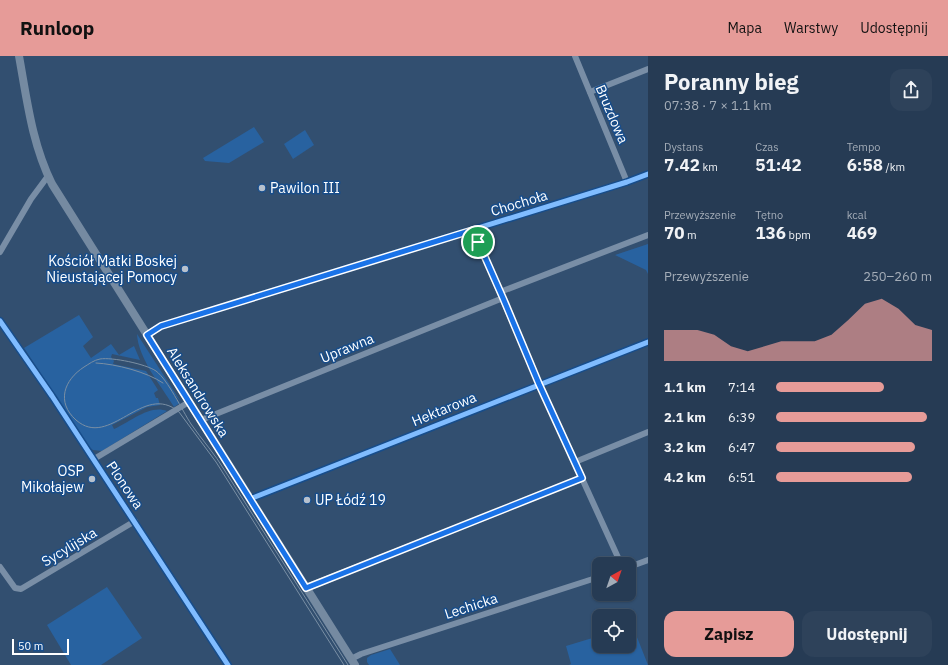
<!DOCTYPE html>
<html lang="pl">
<head>
<meta charset="utf-8">
<style>
	body { margin:0; font-family:"IBM Plex Sans",sans-serif; background:#2e425a; color:#f1f3f6; height:100vh; display:flex; flex-direction:column; font-size:15px; white-space:nowrap }
	* { box-sizing:border-box; margin:0 }
	p { font-size:13px; color:#a4adb8 }
	.icon { flex:none; width:22px; height:22px; fill:none; stroke:currentColor; stroke-width:2; stroke-linecap:round; stroke-linejoin:round }
	.map { position:relative; flex:1; overflow:hidden }
	.details { display:flex; flex-direction:column; background:#263b54; width:300px }
	.details>* { flex:none }
	.needle { width:26px; rotate:40deg }
	.tools { position:absolute; left:592px; top:501px; display:grid; gap:8px }
	.tools a { display:grid; place-items:center; width:44px; height:44px; border-radius:8px; background:#263b54; box-shadow:0 1px 3px #0004,0 0 0 1px #42556b; font-size:20px }
	.scale { position:absolute; left:12px; bottom:10px; width:57px; box-sizing:border-box; padding-left:4px; border:2px solid #fff; border-top:0; font-size:11px; line-height:14px; white-space:nowrap; color:#fff; -webkit-text-stroke:3px #174d8b; paint-order:stroke }
	.pin { position:absolute; display:grid; place-items:center; width:34px; height:34px; color:#fff; margin:-17px; border:2px solid #fff; border-radius:50%; box-shadow:0 1px 4px #0007 }
	.round { display:grid; place-items:center; flex:none; width:42px; height:42px; border-radius:12px; background:#2e425a }
	.summary { display:flex; align-items:center; justify-content:space-between; height:68px; padding:0 16px }
	h1 { font-size:22px; font-weight:800; line-height:30px }
	.metrics { display:grid; grid-template-columns:repeat(3,1fr); gap:6px; height:68px; padding:4px 16px }
	.metrics div { display:grid; align-content:center }
	.metrics b { font-size:17px; font-weight:800 }
	.metrics small { font-size:11px; font-weight:400 }
	.metrics p { font-size:11px }
	.chart { height:112px; padding:8px 16px }
	.chart p { display:flex; justify-content:space-between }
	.chart svg { width:100%; height:72px; margin-top:4px; fill:#e69b98; opacity:.7 }
	.cta { display:flex; gap:8px; margin-top:auto; padding:8px 16px }
	.cta a { flex:1; height:46px; border-radius:12px; background:#e69b98; color:#111; font-size:16px; font-weight:800; line-height:46px; text-align:center }
	.cta a+a { background:#2e425a; color:#f1f3f6 }
	ul { padding:0 16px; list-style:none; font-size:13px }
	li { display:grid; grid-template-columns:64px 48px 1fr; align-items:center; height:30px }
	li i { height:10px; border-radius:5px; background:#e69b98 }
	header { display:flex; align-items:center; gap:24px; box-sizing:border-box; height:56px; padding:0 20px; background:#e69b98; color:#111 }
	header strong { font-size:19px }
	nav { display:flex; gap:22px; margin-inline-start:auto; font-size:14px }
	main { display:flex; flex:1; min-height:0 }
	.map>svg:first-child { display:block }
	.green { fill:#2862a0 }
	.lines { fill:none; stroke-linecap:round; stroke-linejoin:round }
	.minor { stroke:#798ea6; stroke-width:6 }
	.secondary { stroke:#758aa1; stroke-width:8 }
	.tram { stroke:#7a8fa4; stroke-width:1 }
	.cycleway-casing { stroke:#174d8b; stroke-width:8 }
	.cycleway { stroke:#80bcff; stroke-width:5 }
	.route-casing { stroke:#fff; stroke-width:8 }
	.route { stroke:#1a73e8; stroke-width:5 }
	.poi-dot { fill:#b7c1cd; stroke:#174d8b; stroke-width:1.5 }
	.labels { text-anchor:middle; dominant-baseline:central; stroke-width:3; stroke-linejoin:round; paint-order:stroke }
	.street-label { font-size:14px; fill:#fff; stroke:#174d8b }
	.poi-label { font-size:14px; fill:#fff; stroke:#174d8b; text-anchor:start }
</style>
</head>
<body>
<header>
<strong>Runloop</strong>
<nav><a>Mapa</a><a>Warstwy</a><a>Udostępnij</a></nav>
</header>
<main>
<div class="map">
<svg width="648" height="609" viewBox="0 0 648 609">
	<rect width="100%" height="100%" fill="#324f70"/>
	<!-- green -->
	<g class="green">
		<polygon points="254,71 264,86 229,107 205,105 203,102"/>
		<polygon points="305,74 314,89 293,103 284,88"/>
		<polygon points="648,188 648,218 646,214 615,199"/>
		<path d="M79 259 93 281 83 290 91 302 111 288 119 299 134 290 140 304 112 298 111 301 114 305 113 308 146 315 158 334 154 337 156 342H158L160 349 147 351 112 369 114 373C130 366 150 348 167 355L102 395 93 394 89 391 24 292Z"/>
		<path d="M137 278 181 346 173 337 180 347 174 351C161 330 138 302 137 278Z"/>
		<polygon points="107,531 142,582 101,609 71,609 47,569"/>
		<polygon points="633,571 648,609 569,609 571,608 566,590 599,580 599,590 629,590 629,572"/>
		<polygon points="390,593 400,609 369,609 367,606 367,602 371,599"/>
	</g>
	<g class="lines">
		<!-- minor -->
		<g class="minor">
			<polyline points="575,0 627,126"/>
			<polyline points="590,36 648,13"/>
			<polyline points="473,174 539,328 621,508"/>
			<polyline points="0,196 31,143 48,120"/>
			<polyline points="500,236 648,179"/>
			<polyline points="0,265 52,340 228,609"/>
			<polyline points="147,279 161,270 627,126 648,118"/>
			<polyline points="201,364 503,242"/>
			<polyline points="94,403 189,346"/>
			<polyline points="575,406 648,376"/>
			<polyline points="250,443 648,286"/>
			<polyline points="0,511 15,532 21,533 135,465"/>
			<polyline points="629,511 648,504"/>
			<polyline points="306,531 582,422"/>
			<polyline points="351,603 361,598 599,521"/>
		</g>
		<!-- secondary -->
		<path class="secondary" d="M19 0C27 44 32 88 52 128L355 609"/>
		<!-- tram -->
		<g class="tram">
			<path d="M96 307C116 308 147 316 163 327"/>
			<path d="M344 609 216 406 179 356C143 325 110 394 76 364 56 346 64 324 84 311 89 308 94 304 100 303 112 301 146 308 156 315 168 324 182 354 191 368 202 384 215 398 225 415L348 609"/>
		</g>
		<!-- cycleway casing -->
		<g class="cycleway-casing">
			<g id="cycleway">
				<polyline points="0,265 52,340 228,609"/>
				<polyline points="147,279 161,270 627,126 648,118"/>
				<polyline points="250,443 648,286"/>
			</g>
		</g>
		<!-- cycleway -->
		<use href="#cycleway" class="cycleway"/>
	</g>
	<g class="lines">
		<!-- route casing -->
		<g class="route-casing">
			<polygon id="route" points="473,174 503,242 539,328 582,422 306,532 147,279 161,270"/>
		</g>
		<!-- route -->
		<use href="#route" class="route"/>
	</g>
	<!-- markers -->
	<g class="poi-dot">
		<circle cx="262" cy="132" r="4"/>
		<circle cx="185" cy="213" r="4"/>
		<circle cx="92" cy="423" r="4"/>
		<circle cx="307" cy="444" r="4"/>
	</g>
	<g class="labels">
		<!-- street labels -->
		<g class="street-label">
			<text transform="translate(612 58) rotate(67)">Bruzdowa</text>
			<text transform="translate(519 147) rotate(-17)">Chochoła</text>
			<text transform="translate(347 292) rotate(-22)">Uprawna</text>
			<text transform="translate(198 336) rotate(58)">Aleksandrowska</text>
			<text transform="translate(444 353) rotate(-22)">Hektarowa</text>
			<text transform="translate(125 429) rotate(56)">Plonowa</text>
			<text transform="translate(69 491) rotate(-31)">Sycylijska</text>
			<text transform="translate(471 550) rotate(-18)">Lechicka</text>
		</g>
		<!-- poi labels -->
		<g class="poi-label">
			<text x="270" y="132">Pawilon III</text>
			<text x="177" y="205" text-anchor="end">Kościół Matki Boskej<tspan x="177" dy="16">Nieustającej Pomocy</tspan></text>
			<text x="84" y="415" text-anchor="end">OSP<tspan x="84" dy="16">Mikołajew</tspan></text>
			<text x="315" y="444">UP Łódź 19</text>
		</g>
	</g>
</svg>
<div class="tools">
<a><svg class="needle" viewBox="-14 -14 28 28"><path d="M0-13l5 13h-10z" fill="#e53935"/><path d="M0 13l5-13h-10z" fill="#a4adb8"/></svg></a>
<a><svg class="icon" aria-label="locate" viewBox="0 0 24 24"><circle cx="12" cy="12" r="6"/><path d="M12 2v4M12 18v4M2 12h4M18 12h4"/></svg></a>
</div>
<div class="scale">50 m</div>
<div class="pin" style="left:478px;top:186px;background:#1e9e55"><svg class="icon" aria-label="arrive" viewBox="0 0 24 24"><path d="M6 21V4h12l-3 4 3 4H6"/></svg></div>
</div>
<section class="details">
<div class="summary"><div><h1>Poranny bieg</h1><p>07:38 · 7 × 1.1 km</p></div><a class="round"><svg class="icon" aria-label="share" viewBox="0 0 24 24"><path d="M12 15V3M7 8l5-5 5 5M5 13v7h14v-7"/></svg></a></div>
<div class="metrics">
<div><p>Dystans</p><b>7.42<small> km</small></b></div>
<div><p>Czas</p><b>51:42</b></div>
<div><p>Tempo</p><b>6:58<small> /km</small></b></div>
</div>
<div class="metrics">
<div><p>Przewyższenie</p><b>70<small> m</small></b></div>
<div><p>Tętno</p><b>136<small> bpm</small></b></div>
<div><p>kcal</p><b>469</b></div>
</div>
<div class="chart"><p><span>Przewyższenie</span>250–260 m</p>
<svg viewBox="0 0 160 44" preserveAspectRatio="none"><path d="M0 44V25L10 25L20 25L30 28L40 35L50 38L60 35L70 32L80 32L90 32L100 28L110 19L120 9L130 6L140 12L150 22L160 25V44z"/></svg>
</div>
<ul>
<li><b>1.1 km</b>7:14<i style="width:69%"></i></li>
<li><b>2.1 km</b>6:39<i style="width:97%"></i></li>
<li><b>3.2 km</b>6:47<i style="width:89%"></i></li>
<li><b>4.2 km</b>6:51<i style="width:87%"></i></li>
</ul>
<div class="cta"><a>Zapisz</a><a>Udostępnij</a></div>
</section>
</main>
</body>
</html>
